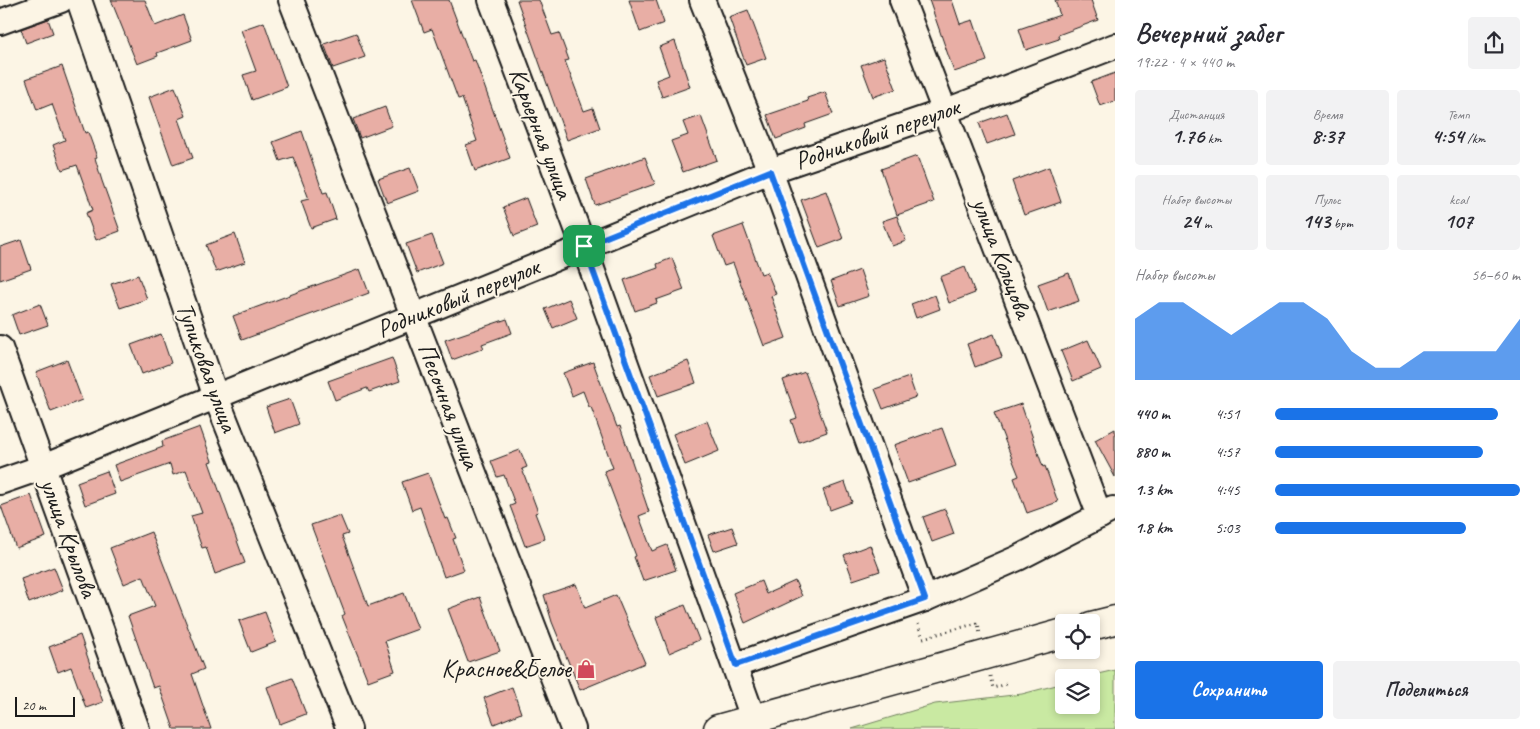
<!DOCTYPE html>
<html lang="ru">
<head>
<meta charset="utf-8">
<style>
	body { margin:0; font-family:Caveat,sans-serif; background:#f2f2f3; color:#2b2b33; height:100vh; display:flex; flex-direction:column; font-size:19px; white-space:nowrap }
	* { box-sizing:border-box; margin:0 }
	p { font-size:16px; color:#7c7c81 }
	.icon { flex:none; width:28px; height:28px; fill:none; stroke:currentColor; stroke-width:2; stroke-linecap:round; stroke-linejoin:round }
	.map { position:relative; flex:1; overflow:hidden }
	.sheet { display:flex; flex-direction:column; background:#fff; width:425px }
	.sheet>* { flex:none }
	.buttons { position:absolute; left:1055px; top:614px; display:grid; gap:10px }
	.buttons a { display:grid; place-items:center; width:45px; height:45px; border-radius:5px; background:#fff; box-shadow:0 2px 8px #0003; font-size:25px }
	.scale { position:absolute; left:15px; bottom:12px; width:60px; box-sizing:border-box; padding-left:5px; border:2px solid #1c1c1c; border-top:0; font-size:14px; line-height:18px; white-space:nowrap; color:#1c1c1c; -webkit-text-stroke:4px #fcf5e5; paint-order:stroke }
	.pin { position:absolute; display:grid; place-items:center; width:42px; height:42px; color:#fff; margin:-21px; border-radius:10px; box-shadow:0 2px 8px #0006 }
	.round { display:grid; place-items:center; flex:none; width:52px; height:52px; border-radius:5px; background:#f2f2f3 }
	.head { display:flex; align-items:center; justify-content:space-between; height:85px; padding:0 20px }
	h1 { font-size:28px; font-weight:700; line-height:38px }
	.stats { display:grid; grid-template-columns:repeat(3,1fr); gap:8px; height:85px; padding:5px 20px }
	.stats div { display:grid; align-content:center; border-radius:5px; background:#f2f2f3; text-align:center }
	.stats b { font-size:21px; font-weight:700 }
	.stats small { font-size:14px; font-weight:400 }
	.stats p { font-size:14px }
	.chart { height:140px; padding:10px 20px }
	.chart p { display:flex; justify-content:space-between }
	.chart svg { width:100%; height:90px; margin-top:5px; fill:#1a73e8; opacity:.7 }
	.primary-button { display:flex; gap:10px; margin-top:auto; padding:10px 20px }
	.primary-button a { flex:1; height:58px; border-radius:5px; background:#1a73e8; color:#fff; font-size:20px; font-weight:700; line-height:58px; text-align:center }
	.primary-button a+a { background:#f2f2f3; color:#2b2b33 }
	ul { padding:0 20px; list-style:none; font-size:16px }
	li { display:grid; grid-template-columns:80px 60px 1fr; align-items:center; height:38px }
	li i { height:12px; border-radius:6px; background:#1a73e8 }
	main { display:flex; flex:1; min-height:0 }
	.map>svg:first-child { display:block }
	.green { fill:#c9e9a2; stroke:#72825f }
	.building { fill:#e8aea5; stroke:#1c1c1c }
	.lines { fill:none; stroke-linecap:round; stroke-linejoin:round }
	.street-casing { stroke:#1c1c1c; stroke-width:28 }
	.primary-casing { stroke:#1c1c1c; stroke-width:31 }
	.path { stroke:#1c1c1c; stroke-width:3; stroke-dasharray:1 4; stroke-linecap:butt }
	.street { stroke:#fcf5e5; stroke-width:24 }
	.primary { stroke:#fcf5e5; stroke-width:28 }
	.route-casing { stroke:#fff; stroke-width:10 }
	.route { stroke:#1a73e8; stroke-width:6 }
	.labels { text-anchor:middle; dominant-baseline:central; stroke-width:4; stroke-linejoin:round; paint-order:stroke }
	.street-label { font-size:25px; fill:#1c1c1c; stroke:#fcf5e5 }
	.poi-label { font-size:25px; fill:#1c1c1c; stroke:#fcf5e5; text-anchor:end }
</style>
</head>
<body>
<main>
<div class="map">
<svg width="1115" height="729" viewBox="0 0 1115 729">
	<rect width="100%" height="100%" fill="#fcf5e5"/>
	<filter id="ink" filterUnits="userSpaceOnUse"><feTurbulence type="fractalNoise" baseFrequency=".02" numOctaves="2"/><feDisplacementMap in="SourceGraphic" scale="10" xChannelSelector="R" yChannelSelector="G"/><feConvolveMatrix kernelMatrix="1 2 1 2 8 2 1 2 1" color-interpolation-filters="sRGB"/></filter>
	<g filter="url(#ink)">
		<!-- green -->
		<polygon class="green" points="1115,670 1115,729 852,729 935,704 1022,694 1064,683 1064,705 1091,705 1091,678 1085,677"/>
		<!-- building -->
		<g class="building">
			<polygon points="111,0 145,0 155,26 183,15 192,40 157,53 158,56 137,64"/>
			<polygon points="412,0 449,0 472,61 475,60 510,158 475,171 466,145 477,141 462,98 458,99 432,29 424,32"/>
			<polygon points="517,0 539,0 552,35 559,33 569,60 565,61 584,111 593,108 600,128 567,140"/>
			<polygon points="629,0 656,0 664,23 640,32"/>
			<polygon points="929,0 952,0 960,24 973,20 987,61 954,72"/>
			<polygon points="1055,0 1091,0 1098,20 1058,35 1059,39 1026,50 1019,29 1060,15"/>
			<polygon points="748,10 766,58 746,65 729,17"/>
			<polygon points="48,19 53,33 26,43 21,29"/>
			<polygon points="264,22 287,87 252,100 243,75 256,71 241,30"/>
			<polygon points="356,33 365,57 333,68 324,44"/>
			<polygon points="675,41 690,87 662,97 656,80 669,75 659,47"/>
			<polygon points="884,57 896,89 873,97 861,65"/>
			<polygon points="62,66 85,133 88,132 97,157 95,158 102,181 120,231 96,240 86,213 93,210 77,165 62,170 53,145 65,140 52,104 37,110 26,79"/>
			<polygon points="1115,73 1115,101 1100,106 1091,82"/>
			<polygon points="175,87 186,116 179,119 193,158 173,165 149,97"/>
			<polygon points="825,92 833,114 805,124 806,128 776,139 767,115 808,101 807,98"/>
			<polygon points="385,107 392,126 360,138 353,119"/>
			<polygon points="1007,113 1015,134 987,144 979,123"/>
			<polygon points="701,116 717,160 683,172 671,141 688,135 683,122"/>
			<polygon points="302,131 323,193 327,192 336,219 311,228 301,201 309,199 293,157 280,161 273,142"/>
			<polygon points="917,156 934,202 897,215 881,169"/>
			<polygon points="645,157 655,184 595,205 586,179"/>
			<polygon points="1049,167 1061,202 1024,215 1012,181"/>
			<polygon points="410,168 419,191 387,203 378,179"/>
			<polygon points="826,191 843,239 819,248 801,200"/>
			<polygon points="526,198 537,227 514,236 503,207"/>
			<polygon points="897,216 906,241 892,246 882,221"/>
			<polygon points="743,225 761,274 767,272 776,294 771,296 786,338 764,346 733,263 724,266 713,236"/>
			<polygon points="235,234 245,262 216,272 206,245"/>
			<polygon points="432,235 443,263 417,273 406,244"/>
			<polygon points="21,240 31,269 0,280 0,247"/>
			<polygon points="672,258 684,290 656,300 657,303 635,311 624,280 658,268 657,264"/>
			<polygon points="965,267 975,293 949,303 940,277"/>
			<polygon points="360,269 369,293 242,340 233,316"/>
			<polygon points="860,270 869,296 840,306 831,281"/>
			<polygon points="1069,273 1079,301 1048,312 1038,284"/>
			<polygon points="138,275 147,299 120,308 111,284"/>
			<polygon points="935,295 940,309 916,318 911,304"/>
			<polygon points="569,299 577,318 553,328 545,309"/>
			<polygon points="40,304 48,325 19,335 12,315"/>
			<polygon points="507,319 512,333 482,344 484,348 452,360 445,340"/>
			<polygon points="161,334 171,363 142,374 131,345"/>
			<polygon points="994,334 1002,357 975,367 967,344"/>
			<polygon points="1088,340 1101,369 1073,381 1061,351"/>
			<polygon points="392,358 400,381 369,392 367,388 335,400 328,381"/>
			<polygon points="67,360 82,400 51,412 36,372"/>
			<polygon points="688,361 696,383 658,396 650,375"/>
			<polygon points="593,362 617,427 620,426 649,512 639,516 652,551 667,545 676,570 643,581 634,557 636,556 604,471 613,468 591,407 589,407 583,391 572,396 563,373"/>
			<polygon points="805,372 827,432 799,442 791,420 797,418 783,380"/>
			<polygon points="909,377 916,397 883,409 875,389"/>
			<polygon points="290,399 299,424 275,433 266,407"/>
			<polygon points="1021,404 1043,467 1045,466 1058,502 1027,513 1014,478 1019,476 994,413"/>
			<polygon points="707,421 719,451 685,465 673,434"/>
			<polygon points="200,427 212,461 209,462 245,563 215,574 206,547 202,548 191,516 202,513 186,470 173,475 170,464 120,482 114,465 163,447 162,441"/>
			<polygon points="942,428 956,466 908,483 894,445"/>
			<polygon points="1115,429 1115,477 1095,440"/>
			<polygon points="520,450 527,467 522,469 538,512 535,513 545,539 525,546 510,506 515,504 504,475 497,477 491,461"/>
			<polygon points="107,471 115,494 85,505 77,482"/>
			<polygon points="428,473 445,519 448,518 456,538 453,539 464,570 444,577 420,507 412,510 402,482"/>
			<polygon points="845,482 852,502 830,510 823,490"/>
			<polygon points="31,495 46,537 16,548 1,506"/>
			<polygon points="945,509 954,534 932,542 923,517"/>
			<polygon points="340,515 348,534 342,536 368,606 404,593 418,629 385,641 395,671 368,681 342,616 345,614 311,525"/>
			<polygon points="732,527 738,543 714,551 708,535"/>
			<polygon points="151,532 204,669 192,674 211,729 174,729 159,686 153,688 128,616 155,606 143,576 124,584 110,548"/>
			<polygon points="870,545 880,571 853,580 844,555"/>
			<polygon points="54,567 63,590 29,603 21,579"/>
			<polygon points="761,581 766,594 795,581 802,596 745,623 733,593"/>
			<polygon points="576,584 585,608 616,595 645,663 580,690 552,622 544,595"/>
			<polygon points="480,597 500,651 468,662 448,609"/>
			<polygon points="685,605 699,640 669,653 656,617"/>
			<polygon points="265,612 276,642 251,652 239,621"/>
			<polygon points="80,635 103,702 86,708 71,667 58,672 49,647"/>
			<polygon points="292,678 306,714 280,724 267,687"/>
			<polygon points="512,687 521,713 494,724 484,698"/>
		</g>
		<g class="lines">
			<!-- street casing -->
			<g class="street-casing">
				<g id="street">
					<polyline points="79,0 216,397 349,729"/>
					<polyline points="291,0 573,729"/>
					<polyline points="491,0 584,247 753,718"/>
					<polyline points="702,0 770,171 925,599"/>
					<polyline points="902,0 1100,516"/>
					<polyline points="0,22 61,0"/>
					<polyline points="0,348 137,729"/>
					<polyline points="0,482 43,467 770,171 946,111 1115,46"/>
					<polyline points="736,665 925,599 1018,558 1113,509"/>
				</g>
			</g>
			<!-- primary casing -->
			<g class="primary-casing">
				<g id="primary">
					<polyline points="1091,626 1115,620"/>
					<polyline points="718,729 1064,633"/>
				</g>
			</g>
			<!-- path -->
			<g class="path">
				<polyline points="918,624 923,638 978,623 980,634"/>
				<polyline points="990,676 993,688 1007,684"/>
			</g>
			<!-- street -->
			<use href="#street" class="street"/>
			<!-- primary -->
			<use href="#primary" class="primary"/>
		</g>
	</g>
	<g class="lines" filter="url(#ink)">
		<!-- route casing -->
		<g class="route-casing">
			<polygon id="route" points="770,171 925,599 736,665 584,246"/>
		</g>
		<!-- route -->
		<use href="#route" class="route"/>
	</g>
	<!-- icons -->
	<defs>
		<g id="shop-bare" transform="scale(1.5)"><path d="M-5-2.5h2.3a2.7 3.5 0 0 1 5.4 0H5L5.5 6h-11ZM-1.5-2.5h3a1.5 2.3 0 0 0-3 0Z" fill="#d1495b" stroke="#fcf5e5" stroke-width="2.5" paint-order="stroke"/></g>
	</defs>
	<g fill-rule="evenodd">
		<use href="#shop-bare" x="586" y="669"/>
	</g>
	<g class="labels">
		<!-- street labels -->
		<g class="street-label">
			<text transform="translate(541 133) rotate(69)">Карьерная улица</text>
			<text transform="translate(877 134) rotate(-19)">Родниковый переулок</text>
			<text transform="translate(1002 258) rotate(69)">улица Кольцова</text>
			<text transform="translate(458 298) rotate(-22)">Родниковый переулок</text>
			<text transform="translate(207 367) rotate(70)">Тупиковая улица</text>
			<text transform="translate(449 406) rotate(69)">Песочная улица</text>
			<text transform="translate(69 538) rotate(70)">улица Крылова</text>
		</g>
		<!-- poi labels -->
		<g class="poi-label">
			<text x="571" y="669">Красное&amp;Белое</text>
		</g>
	</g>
</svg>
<div class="buttons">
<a><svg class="icon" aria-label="locate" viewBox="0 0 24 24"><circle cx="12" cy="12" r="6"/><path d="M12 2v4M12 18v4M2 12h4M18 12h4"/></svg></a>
<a><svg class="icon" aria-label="layers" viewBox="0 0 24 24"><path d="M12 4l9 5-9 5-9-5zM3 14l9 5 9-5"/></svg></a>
</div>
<div class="scale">20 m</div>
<div class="pin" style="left:584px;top:246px;background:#1e9e55"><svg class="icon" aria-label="arrive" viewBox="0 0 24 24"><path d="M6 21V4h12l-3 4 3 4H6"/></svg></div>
</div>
<section class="sheet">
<div class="head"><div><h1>Вечерний забег</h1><p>19:22 · 4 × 440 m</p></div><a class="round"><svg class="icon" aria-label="share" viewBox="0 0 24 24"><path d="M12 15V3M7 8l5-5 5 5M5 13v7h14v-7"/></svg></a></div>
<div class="stats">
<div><p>Дистанция</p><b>1.76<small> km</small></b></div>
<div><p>Время</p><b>8:37</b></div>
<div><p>Темп</p><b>4:54<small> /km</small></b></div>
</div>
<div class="stats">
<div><p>Набор высоты</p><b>24<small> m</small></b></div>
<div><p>Пульс</p><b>143<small> bpm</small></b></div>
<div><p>kcal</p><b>107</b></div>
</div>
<div class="chart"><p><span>Набор высоты</span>56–60 m</p>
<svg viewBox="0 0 160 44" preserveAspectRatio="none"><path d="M0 44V14L10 6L20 6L30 14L40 22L50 14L60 6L70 6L80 14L90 30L100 38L110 38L120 30L130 30L140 30L150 30L160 14V44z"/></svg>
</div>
<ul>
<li><b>440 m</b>4:51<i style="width:91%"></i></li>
<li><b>880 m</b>4:57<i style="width:85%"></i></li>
<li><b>1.3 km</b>4:45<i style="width:100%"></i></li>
<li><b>1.8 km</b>5:03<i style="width:78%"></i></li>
</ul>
<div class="primary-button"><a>Сохранить</a><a>Поделиться</a></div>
</section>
</main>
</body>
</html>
